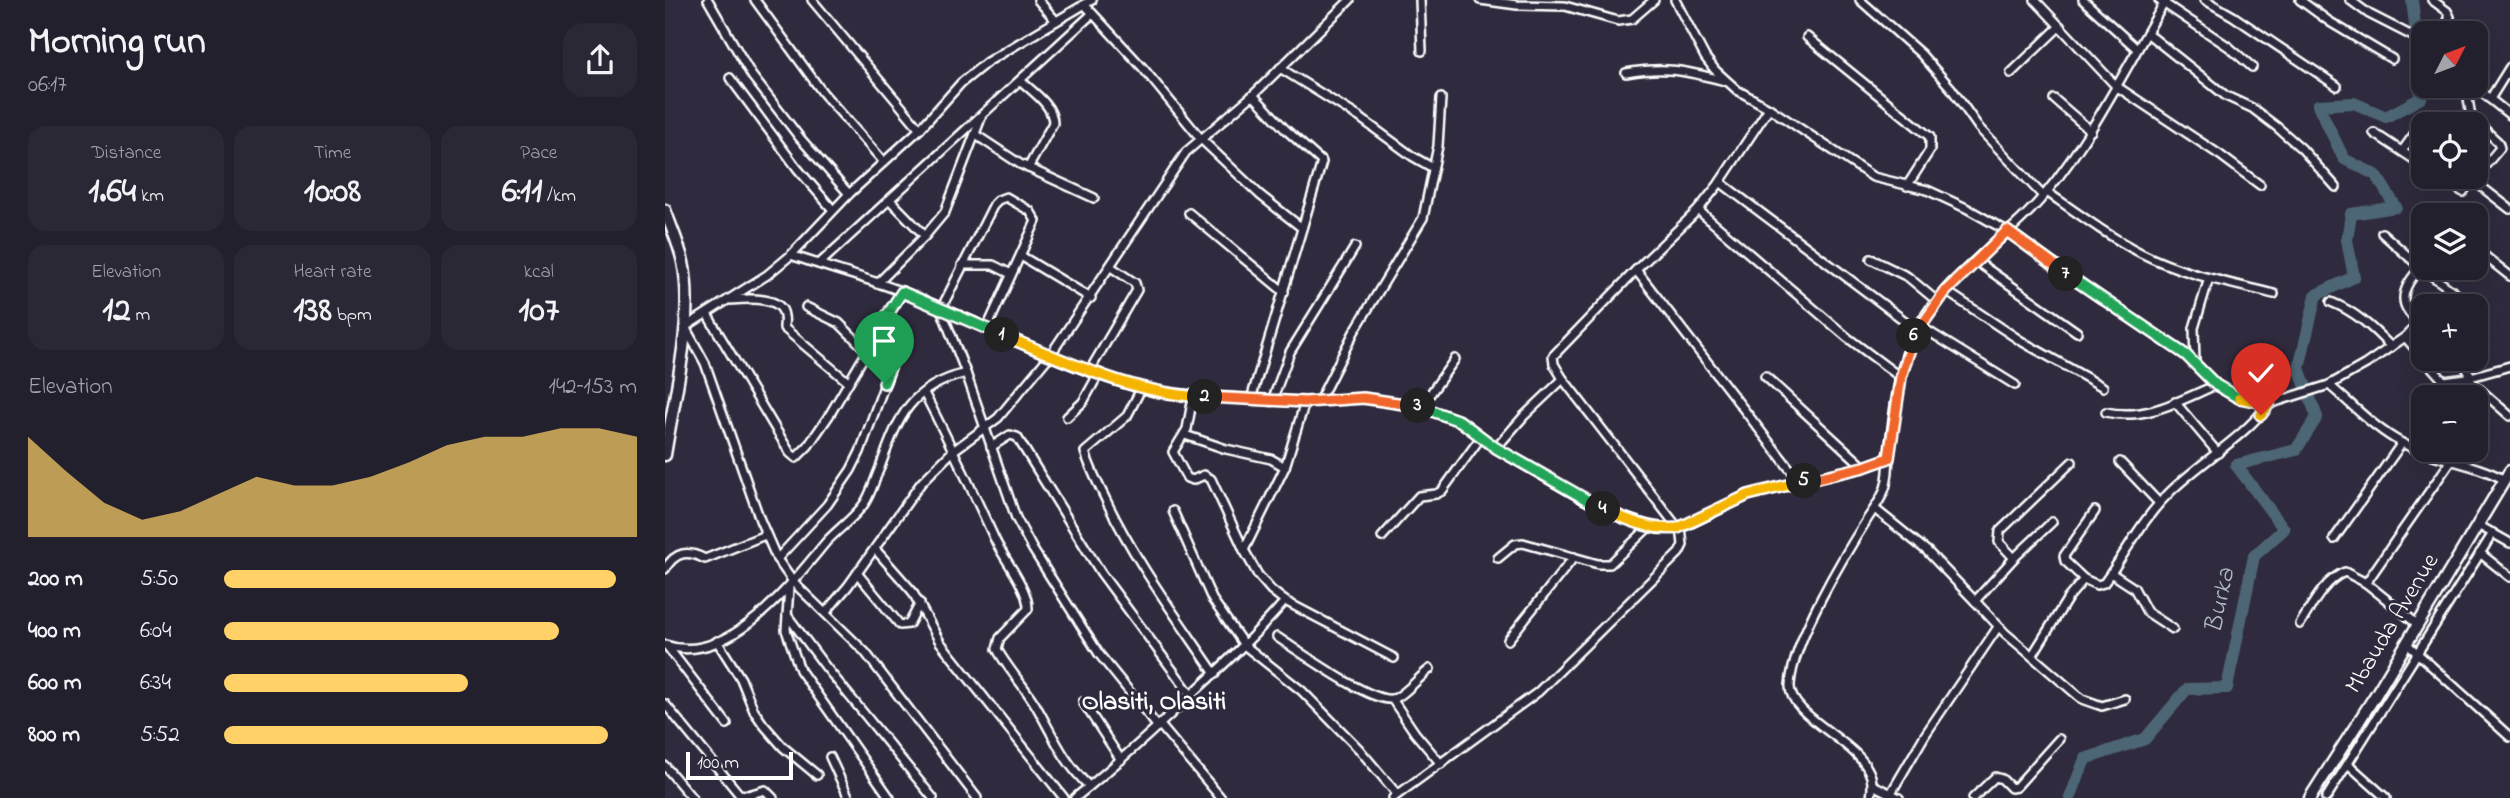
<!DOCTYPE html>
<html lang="en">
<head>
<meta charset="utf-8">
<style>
	body { margin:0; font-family:"Indie Flower",sans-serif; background:#2b2836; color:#f1f3f6; height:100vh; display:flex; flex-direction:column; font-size:26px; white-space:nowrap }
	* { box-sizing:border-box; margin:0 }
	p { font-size:23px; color:#a3a3aa }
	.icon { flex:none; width:38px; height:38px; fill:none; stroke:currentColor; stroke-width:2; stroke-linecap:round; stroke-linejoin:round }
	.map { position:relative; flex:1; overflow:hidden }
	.panel { display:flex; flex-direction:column; background:#23202e; width:665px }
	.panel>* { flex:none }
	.needle { width:46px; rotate:48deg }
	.buttons { position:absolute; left:1746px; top:21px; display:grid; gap:14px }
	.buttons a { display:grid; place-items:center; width:77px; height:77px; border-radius:14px; background:#23202e; box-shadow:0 7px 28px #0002,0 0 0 2px #403e4a; font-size:35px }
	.scale { position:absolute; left:21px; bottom:18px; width:107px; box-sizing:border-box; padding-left:7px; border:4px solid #fff; border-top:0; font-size:19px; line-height:24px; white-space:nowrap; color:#fff; -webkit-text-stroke:5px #2f2a3d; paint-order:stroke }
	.pin { position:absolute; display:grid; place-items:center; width:60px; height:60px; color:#fff; margin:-72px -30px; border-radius:50% 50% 50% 0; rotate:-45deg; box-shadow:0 0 7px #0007 }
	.pin .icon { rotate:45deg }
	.km { position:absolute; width:35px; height:35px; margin:-18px; border-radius:50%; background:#222; color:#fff; font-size:19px; line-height:35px; text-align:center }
	.round { display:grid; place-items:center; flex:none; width:74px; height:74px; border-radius:21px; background:#2b2836 }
	.overview { display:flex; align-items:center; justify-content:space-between; height:119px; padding:0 28px }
	h1 { font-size:38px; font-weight:800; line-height:52px }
	.stats { display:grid; grid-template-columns:repeat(3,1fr); gap:10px; height:119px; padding:7px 28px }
	.stats div { display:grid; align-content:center; border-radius:18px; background:#2b2836; text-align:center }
	.stats b { font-size:35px; font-weight:800 }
	.stats small { font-size:19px; font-weight:400 }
	.stats p { font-size:19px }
	.chart { height:196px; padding:14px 28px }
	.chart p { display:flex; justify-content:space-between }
	.chart svg { width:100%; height:126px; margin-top:7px; fill:#ffd166; opacity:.7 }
	ul { padding:0 28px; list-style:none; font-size:23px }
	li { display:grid; grid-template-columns:112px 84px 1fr; align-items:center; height:52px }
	li i { height:18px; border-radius:9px; background:#ffd166 }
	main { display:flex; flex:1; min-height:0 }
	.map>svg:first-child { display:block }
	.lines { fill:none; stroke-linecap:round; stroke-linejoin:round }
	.river { stroke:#4d6675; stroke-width:12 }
	.street-casing { stroke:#fff; stroke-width:12 }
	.secondary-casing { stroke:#fff; stroke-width:15 }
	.street { stroke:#2f2a3d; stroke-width:7 }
	.secondary { stroke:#2f2a3d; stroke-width:10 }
	.split-1-casing { stroke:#fff; stroke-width:14 }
	.split-2-casing { stroke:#fff; stroke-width:14 }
	.split-3-casing { stroke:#fff; stroke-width:14 }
	.split-4-casing { stroke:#fff; stroke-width:14 }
	.split-5-casing { stroke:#fff; stroke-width:14 }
	.split-6-casing { stroke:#fff; stroke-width:14 }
	.split-7-casing { stroke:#fff; stroke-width:14 }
	.split-8-casing { stroke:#fff; stroke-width:14 }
	.split-9-casing { stroke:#fff; stroke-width:14 }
	.split-1 { stroke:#22a559; stroke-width:9 }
	.split-2 { stroke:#f5b400; stroke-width:9 }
	.split-3 { stroke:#f0652b; stroke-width:9 }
	.split-4 { stroke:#22a559; stroke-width:9 }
	.split-5 { stroke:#f5b400; stroke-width:9 }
	.split-6 { stroke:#f0652b; stroke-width:9 }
	.split-7 { stroke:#f0652b; stroke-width:9 }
	.split-8 { stroke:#22a559; stroke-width:9 }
	.split-9 { stroke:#f5b400; stroke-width:9 }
	.labels { text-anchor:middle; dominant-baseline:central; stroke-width:6; stroke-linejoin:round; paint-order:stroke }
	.street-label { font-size:24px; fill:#fff; stroke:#2f2a3d }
	.water-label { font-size:26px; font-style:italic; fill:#afbac1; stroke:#2f2a3d }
	.neighbourhood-label { font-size:26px; font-weight:bold; fill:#fff; stroke:#2f2a3d }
</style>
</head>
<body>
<main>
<section class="panel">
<div class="overview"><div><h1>Morning run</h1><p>06:17</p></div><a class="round"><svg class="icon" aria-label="share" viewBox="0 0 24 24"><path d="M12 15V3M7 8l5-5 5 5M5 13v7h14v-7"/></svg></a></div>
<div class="stats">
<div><p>Distance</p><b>1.64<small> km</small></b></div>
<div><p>Time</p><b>10:08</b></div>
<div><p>Pace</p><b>6:11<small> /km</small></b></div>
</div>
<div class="stats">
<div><p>Elevation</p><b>12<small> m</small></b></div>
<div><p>Heart rate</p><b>138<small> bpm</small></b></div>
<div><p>kcal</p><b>107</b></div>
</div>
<div class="chart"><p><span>Elevation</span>142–153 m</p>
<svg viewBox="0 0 160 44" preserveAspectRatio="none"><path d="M0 44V9L10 21L20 32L30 38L40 35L50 29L60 23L70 26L80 26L90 23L100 18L110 12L120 9L130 9L140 6L150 6L160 9V44z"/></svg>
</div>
<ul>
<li><b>200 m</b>5:50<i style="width:95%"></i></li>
<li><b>400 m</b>6:04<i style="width:81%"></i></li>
<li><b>600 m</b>6:34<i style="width:59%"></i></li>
<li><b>800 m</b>5:52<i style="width:93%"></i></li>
</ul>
</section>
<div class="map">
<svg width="1845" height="798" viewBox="0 0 1845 798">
	<rect width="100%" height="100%" fill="#2f2a3d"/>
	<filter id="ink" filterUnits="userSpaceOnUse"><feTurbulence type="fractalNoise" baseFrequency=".0143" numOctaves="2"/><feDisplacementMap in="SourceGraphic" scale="14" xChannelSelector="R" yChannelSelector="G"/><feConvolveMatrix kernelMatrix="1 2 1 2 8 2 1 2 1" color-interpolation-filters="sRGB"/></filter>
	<g filter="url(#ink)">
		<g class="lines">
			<!-- river -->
			<g class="river">
				<polyline points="1747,0 1751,33"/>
				<polyline points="1405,798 1420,759 1480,739 1522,689 1562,688 1589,556 1619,529 1571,465 1631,450 1652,417 1634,368 1651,295 1689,277 1682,240 1686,214 1731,207 1711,175 1679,159 1653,105 1689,103 1721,117 1756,98 1752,46"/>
			</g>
			<!-- street casing -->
			<g class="street-casing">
				<g id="street">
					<polyline points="43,0 87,76 135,138 184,194"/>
					<polyline points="90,0 158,93 218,161"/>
					<polyline points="147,0 255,129"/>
					<polyline points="373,0 391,21"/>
					<polyline points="755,0 757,51"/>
					<polyline points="815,0 852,5 900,6 953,21 967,19 989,0"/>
					<path d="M1010 0 1040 57 1050 70 1072 90 1104 108 1208 177 1262 190 1301 208 1342 231 1439 300 1521 355 1551 385 1569 396 1604 404 1664 385 1701 364 1740 337 1752 325C1749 317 1743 313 1740 305 1735 291 1749 274 1759 264"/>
					<polyline points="1195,0 1256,54 1286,88 1314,128 1378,196"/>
					<polyline points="1370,0 1451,86 1555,155 1595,185"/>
					<polyline points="1418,0 1472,49"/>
					<polyline points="1494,0 1564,47 1587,67"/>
					<polyline points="1540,0 1568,16 1672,86"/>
					<polyline points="1635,0 1665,22 1727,59"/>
					<polyline points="1685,0 1704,14 1759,42"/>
					<polyline points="1767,0 1782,11 1785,17 1777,33"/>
					<polyline points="419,4 478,68 536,139 595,195 637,228"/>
					<polyline points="1482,33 1561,96 1587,108 1612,127 1637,149 1671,187"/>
					<polyline points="1142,37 1265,137 1265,150 1242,186"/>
					<polyline points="615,68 694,117 747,156 768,168"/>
					<path d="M961 73C1002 66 1021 71 1060 81"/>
					<polyline points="1346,73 1395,26"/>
					<polyline points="65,78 132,168 168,210"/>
					<path d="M356 81C368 92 388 105 388 123L363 168"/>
					<polyline points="1808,86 1825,99 1845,67"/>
					<polyline points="1389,99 1426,131"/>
					<polyline points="1825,99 1845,115"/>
					<polyline points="1709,133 1759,166"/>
					<polyline points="311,135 355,164 429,198"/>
					<polyline points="1737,151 1750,133 1759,135"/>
					<polyline points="1774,177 1798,192 1835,148 1833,142 1806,117 1801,86"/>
					<polyline points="1809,181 1845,209"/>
					<polyline points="1055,182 1252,330"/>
					<path d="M1382 192C1412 213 1443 236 1476 253 1517 274 1565 283 1609 294"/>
					<polyline points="225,200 260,236"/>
					<polyline points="1033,210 1183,338 1235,377"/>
					<polyline points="524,213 619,292"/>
					<polyline points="1717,233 1755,267 1797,298"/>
					<polyline points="1811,249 1845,276"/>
					<path d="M126 255C163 268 202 278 238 292 323 325 405 371 493 393L640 402 698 398 756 407 795 421 831 448 918 499 957 517 993 529 1020 526 1083 495 1199 467 1224 458"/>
					<polyline points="356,256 426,298"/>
					<polyline points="1206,259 1243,277 1273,302"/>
					<polyline points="1311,261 1412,332"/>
					<polyline points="154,264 427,14"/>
					<polyline points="297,265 328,265 346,274"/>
					<polyline points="971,270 1135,482"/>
					<polyline points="212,284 260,236 280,212 316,118"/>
					<polyline points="1281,291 1356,341 1438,387"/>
					<path d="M66 300C80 299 117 295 119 316 120 320 119 324 119 328L183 382"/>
					<path d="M1666 302C1691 312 1708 328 1726 347"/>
					<polyline points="141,307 174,323 202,351"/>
					<polyline points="42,314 125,453 131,458 143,446 165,414 237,292"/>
					<polyline points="1255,326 1350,385"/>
					<polyline points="322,328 371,221 365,211 341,197 333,200 329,204 276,309 301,373 351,518 367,548 434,654 493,727"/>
					<polyline points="1740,337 1759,359"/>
					<polyline points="1759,359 1779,381 1802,378 1845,366"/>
					<polyline points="1796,359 1806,376"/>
					<polyline points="1530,363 1529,328 1544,278"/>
					<polyline points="425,370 472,290 470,283 446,267"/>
					<polyline points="1100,376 1199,467"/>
					<polyline points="1802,378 1845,416"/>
					<path d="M1664 385C1688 405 1710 429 1737 443 1770 460 1807 462 1840 480"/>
					<path d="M476 389 462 416 420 452C425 468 432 482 439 496 469 560 511 616 550 674"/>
					<path d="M259 393C285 442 308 492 331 542 340 560 364 590 363 609L335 638 332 649C342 668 358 684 370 704 387 733 398 762 424 786"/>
					<polyline points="528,397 522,429 508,452 522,478 528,480 539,475 546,479 579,550 593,575 606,590 620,601 729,658"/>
					<polyline points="586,399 657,162 620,129 588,95"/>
					<polyline points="607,401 625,352 690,247"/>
					<polyline points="654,401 689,332 758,218 773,146 776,98"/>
					<polyline points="1510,402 1553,453"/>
					<polyline points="756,407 790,359"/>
					<path d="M1441 412C1481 421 1515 400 1551 385"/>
					<polyline points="402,417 418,402 434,373"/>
					<polyline points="520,435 561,449 606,459 620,467"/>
					<polyline points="326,447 345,435 352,437 436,573 526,695"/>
					<polyline points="831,448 859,416 898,379"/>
					<polyline points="1407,462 1335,531 1334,542 1349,558 1310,601 1340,633 1417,699 1437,706 1460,699"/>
					<polyline points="1455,462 1494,503"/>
					<polyline points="1210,509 1262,551 1310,601"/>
					<polyline points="508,511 547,599 579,645 637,691 694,749 732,794"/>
					<polyline points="1813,525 1845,543"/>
					<polyline points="1013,528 898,379 889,364 888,356 971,270 1033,210 1053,185 1104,108"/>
					<polyline points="717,537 754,496 771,494 777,491 816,437"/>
					<polyline points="1669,539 1737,443"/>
					<polyline points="210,549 247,591 275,642 399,798"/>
					<polyline points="579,550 620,467 640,402"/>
					<polyline points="1815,553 1845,577"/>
					<polyline points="833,558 850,544 858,543 933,564 945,564 984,527"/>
					<polyline points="1349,558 1387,522"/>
					<polyline points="112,559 162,505 186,470 195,452 235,342 235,334 221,318"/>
					<path d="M0 569C11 551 23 550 40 559L100 535"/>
					<polyline points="192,573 235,625 244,624 255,603"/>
					<polyline points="1446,573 1469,588 1482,612 1508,629"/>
					<polyline points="1419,579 1400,561 1399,556 1430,511"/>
					<polyline points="1701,583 1785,462"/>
					<polyline points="124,588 121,630 135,670 225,798"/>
					<polyline points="161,612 183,586 256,483 288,451 333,418 386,354 521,152 588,95 685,0"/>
					<polyline points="122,615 160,666 268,798"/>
					<path d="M1635 624C1646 607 1660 579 1680 572L1701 583 1752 624"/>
					<path d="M612 637C634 651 704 702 727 699 737 698 755 676 765 669"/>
					<polyline points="843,640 909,557"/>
					<polyline points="52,641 76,679 89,711 98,724 118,747 152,775"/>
					<polyline points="1741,643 1845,737"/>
					<path d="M0 645C64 667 126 584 161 542 173 529 189 518 199 504 206 494 209 481 214 470 233 419 242 388 301 373"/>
					<polyline points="2,646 62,724"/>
					<path d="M1367 656 1403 598 1419 579 1432 585 1439 583C1463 550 1476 520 1506 491 1538 460 1577 439 1604 404"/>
					<polyline points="727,699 750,733 776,764"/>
					<polyline points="418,702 456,760"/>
					<polyline points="0,704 74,794 83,795 100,790 108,798"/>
					<polyline points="495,725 556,798"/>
					<polyline points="165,757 184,798"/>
					<polyline points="1683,764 1721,798"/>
					<polyline points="0,766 27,798"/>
					<polyline points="1208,785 1234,798"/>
					<polyline points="1226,793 1260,735 1333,627"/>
					<polyline points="312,798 200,652 129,583 112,559 95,520 40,363 20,327 102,275 126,255 184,194 255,129 296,83 322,62 427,0"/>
					<path d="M410 798C450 766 487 732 524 697 557 666 590 636 620 601"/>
					<polyline points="728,798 873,692 1014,553 1018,545 1016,527"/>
					<path d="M1206 798C1207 791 1208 784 1206 777 1197 742 1123 717 1125 685 1128 640 1178 557 1203 518 1209 509 1215 501 1219 491 1224 479 1223 467 1224 455 1229 414 1232 368 1251 331 1280 274 1342 241 1381 193 1429 134 1462 65 1501 0"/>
					<polyline points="1308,798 1330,777 1337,779 1346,788 1351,787 1394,739"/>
					<polyline points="1661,798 1828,533"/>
				</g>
			</g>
			<!-- secondary casing -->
			<g class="secondary-casing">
				<g id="secondary">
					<path d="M0 210C6 227 14 244 18 262 30 318 9 397 0 455"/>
					<polyline points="1645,798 1710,696 1845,471"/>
				</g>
			</g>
			<!-- street -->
			<use href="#street" class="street"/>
			<!-- secondary -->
			<use href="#secondary" class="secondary"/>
		</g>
	</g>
	<g class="lines" filter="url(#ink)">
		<!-- split-1 casing -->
		<g class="split-1-casing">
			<polyline id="split-1" points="219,383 236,338 232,329 221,317 237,292 337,335"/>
		</g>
		<!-- split-2 casing -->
		<g class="split-2-casing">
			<path id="split-2" d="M337 335C403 362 468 394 540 397"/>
		</g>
		<!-- split-3 casing -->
		<g class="split-3-casing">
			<polyline id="split-3" points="540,397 640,402 698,398 753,406"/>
		</g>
		<!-- split-4 casing -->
		<g class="split-4-casing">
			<polyline id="split-4" points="753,406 795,421 831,448 938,509"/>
		</g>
		<!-- split-5 casing -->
		<g class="split-5-casing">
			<path id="split-5" d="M938 509C962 520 987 531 1013 528L1083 495 1139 481"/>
		</g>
		<!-- split-6 casing -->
		<g class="split-6-casing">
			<polyline id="split-6" points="1139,481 1199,467 1224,458 1236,377 1249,336"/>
		</g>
		<!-- split-7 casing -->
		<g class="split-7-casing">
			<polyline id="split-7" points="1249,336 1281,291 1342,231 1401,274"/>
		</g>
		<!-- split-8 casing -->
		<g class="split-8-casing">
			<polyline id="split-8" points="1401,274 1521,355 1551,385 1574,398"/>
		</g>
		<!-- split-9 casing -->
		<g class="split-9-casing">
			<polyline id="split-9" points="1574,398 1604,404 1596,415"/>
		</g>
		<!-- split-1 -->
		<use href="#split-1" class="split-1"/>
		<!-- split-2 -->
		<use href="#split-2" class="split-2"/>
		<!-- split-3 -->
		<use href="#split-3" class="split-3"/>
		<!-- split-4 -->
		<use href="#split-4" class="split-4"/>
		<!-- split-5 -->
		<use href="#split-5" class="split-5"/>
		<!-- split-6 -->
		<use href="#split-6" class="split-6"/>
		<!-- split-7 -->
		<use href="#split-7" class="split-7"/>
		<!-- split-8 -->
		<use href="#split-8" class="split-8"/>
		<!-- split-9 -->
		<use href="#split-9" class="split-9"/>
	</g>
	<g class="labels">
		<!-- street labels -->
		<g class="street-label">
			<text transform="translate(1728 624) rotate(-59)">Mbauda Avenue</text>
		</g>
		<!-- water labels -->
		<g class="water-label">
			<text transform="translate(1556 601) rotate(-78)">Burka</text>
		</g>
		<!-- neighbourhood labels -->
		<g class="neighbourhood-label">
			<text x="489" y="703">Olasiti, Olasiti</text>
		</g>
	</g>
</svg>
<div class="buttons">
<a><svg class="needle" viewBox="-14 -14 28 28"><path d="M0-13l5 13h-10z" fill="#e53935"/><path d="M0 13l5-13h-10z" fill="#a3a3aa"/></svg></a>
<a><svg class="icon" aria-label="locate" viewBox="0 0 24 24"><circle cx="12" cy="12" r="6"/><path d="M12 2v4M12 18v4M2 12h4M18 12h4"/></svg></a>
<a><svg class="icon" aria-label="layers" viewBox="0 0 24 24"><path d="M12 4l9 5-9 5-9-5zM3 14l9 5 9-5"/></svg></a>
<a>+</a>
<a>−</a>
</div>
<div class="scale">100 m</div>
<div class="pin" style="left:219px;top:383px;background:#1e9e55"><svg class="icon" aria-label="arrive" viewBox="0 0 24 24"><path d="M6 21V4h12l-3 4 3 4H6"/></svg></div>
<div class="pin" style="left:1596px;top:415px;background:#d93025"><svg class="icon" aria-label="check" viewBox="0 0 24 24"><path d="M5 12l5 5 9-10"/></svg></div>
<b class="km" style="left:337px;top:335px">1</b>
<b class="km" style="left:540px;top:397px">2</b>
<b class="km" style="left:753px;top:406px">3</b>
<b class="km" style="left:938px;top:509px">4</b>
<b class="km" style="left:1139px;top:481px">5</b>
<b class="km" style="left:1249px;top:336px">6</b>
<b class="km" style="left:1401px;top:274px">7</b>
</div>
</main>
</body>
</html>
